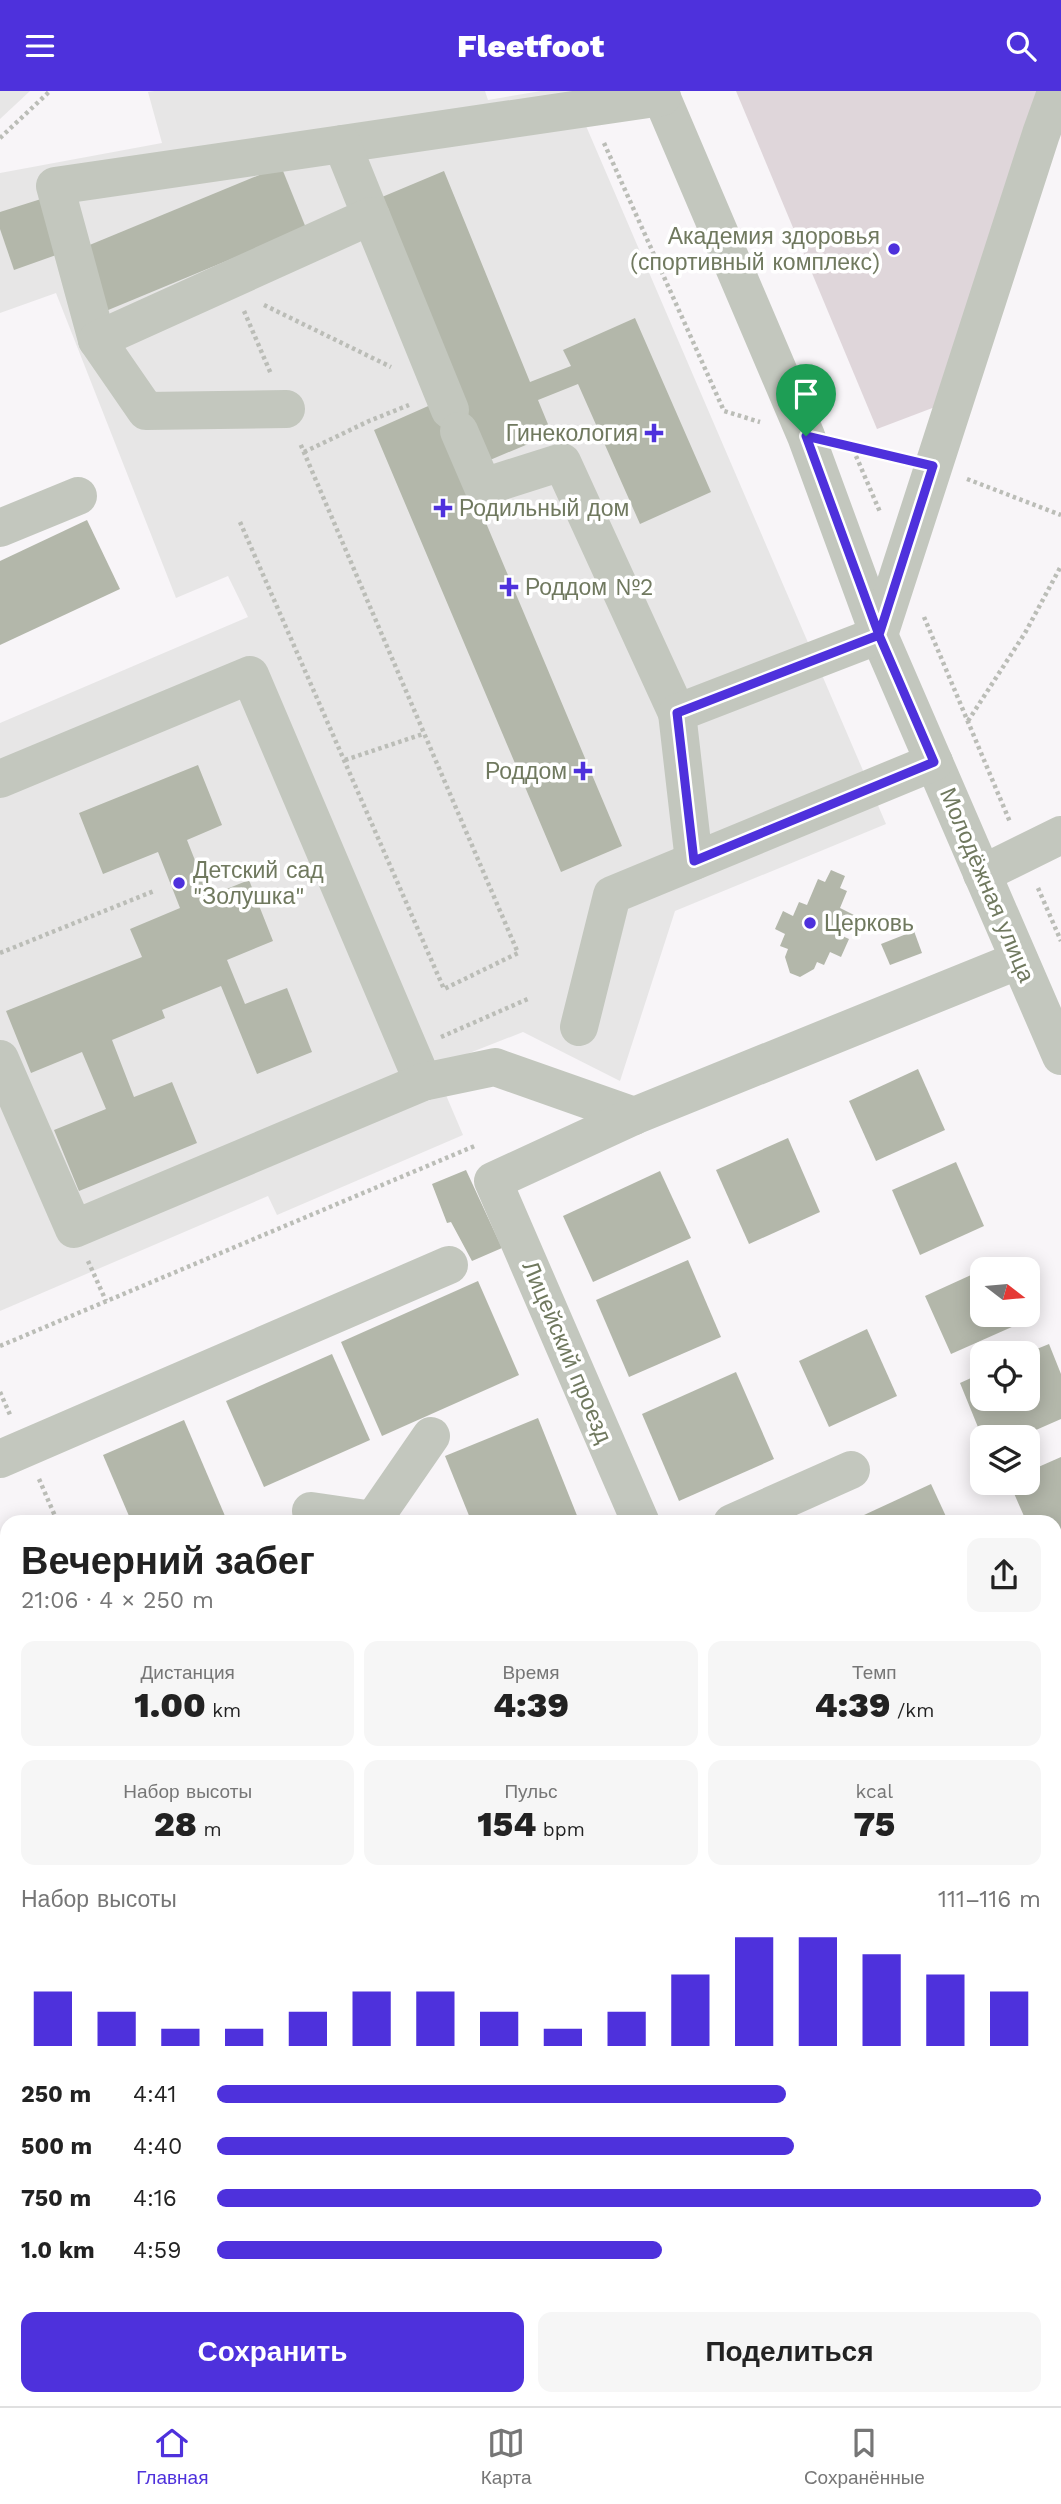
<!DOCTYPE html>
<html lang="ru">
<head>
<meta charset="utf-8">
<style>
	body { margin:0; font-family:"Work Sans",sans-serif; background:#f6f6f6; color:#222; height:100vh; display:flex; flex-direction:column; font-size:26px; white-space:nowrap }
	* { box-sizing:border-box; margin:0 }
	p { font-size:23px; color:#767676 }
	.icon { flex:none; width:38px; height:38px; fill:none; stroke:currentColor; stroke-width:2; stroke-linecap:round; stroke-linejoin:round }
	.map { position:relative; flex:1; overflow:hidden }
	.panel { position:absolute; left:0px; top:1424px; width:1062px; height:891px; display:flex; flex-direction:column; background:#fff; border-radius:21px 21px 0 0; box-shadow:0 4px 18px #0003 }
	.panel>* { flex:none }
	.needle { width:46px; rotate:106deg }
	.controls { position:absolute; left:970px; top:1166px; display:grid; gap:14px }
	.controls a { display:grid; place-items:center; width:70px; height:70px; border-radius:14px; background:#fff; box-shadow:0 4px 18px #0003; font-size:35px }
	.pin { position:absolute; display:grid; place-items:center; width:60px; height:60px; color:#fff; margin:-72px -30px; border-radius:50% 50% 50% 0; rotate:-45deg; box-shadow:0 0 7px #0007 }
	.pin .icon { rotate:45deg }
	.round { display:grid; place-items:center; flex:none; width:74px; height:74px; border-radius:14px; background:#f6f6f6 }
	.summary { display:flex; align-items:center; justify-content:space-between; height:119px; padding:0 21px }
	h1 { font-size:38px; font-weight:800; line-height:52px }
	.stats { display:grid; grid-template-columns:repeat(3,1fr); gap:10px; height:119px; padding:7px 21px }
	.stats div { display:grid; align-content:center; border-radius:14px; background:#f6f6f6; text-align:center }
	.stats b { font-size:35px; font-weight:800 }
	.stats small { font-size:19px; font-weight:400 }
	.stats p { font-size:19px }
	.chart { height:196px; padding:14px 21px }
	.chart p { display:flex; justify-content:space-between }
	.chart svg { width:100%; height:126px; margin-top:7px; stroke:#4e31dc; stroke-width:6 }
	.button { display:flex; gap:14px; margin-top:auto; padding:14px 21px }
	.button a { flex:1; height:80px; border-radius:14px; background:#4e31dc; color:#fff; font-size:28px; font-weight:800; line-height:80px; text-align:center }
	.button a+a { background:#f6f6f6; color:#222 }
	ul { padding:0 21px; list-style:none; font-size:23px }
	li { display:grid; grid-template-columns:112px 84px 1fr; align-items:center; height:52px }
	li i { height:18px; border-radius:9px; background:#4e31dc }
	header { display:flex; justify-content:space-between; align-items:center; height:91px; padding:0 21px; background:#4e31dc; color:#fff; font-size:32px; font-weight:800 }
	.menu { display:flex; justify-content:space-around; align-items:center; height:98px; border-top:2px solid #e0e0e0; background:#fff; font-size:19px; color:#767676 }
	.menu a { display:grid; justify-items:center; gap:4px }
	.menu .selected { color:#4e31dc }
	.map>svg:first-child { display:block }
	.built { fill:#e7e6e6 }
	.green { fill:#dfd6da }
	.building { fill:#b3b7aa }
	.lines { fill:none; stroke-linecap:round; stroke-linejoin:round }
	.path { stroke:#bbbdb7; stroke-width:4.5; stroke-dasharray:3.5 3.5; stroke-linecap:butt }
	.minor { stroke:#c3c7be; stroke-width:38 }
	.route-casing { stroke:#fff; stroke-width:14 }
	.route { stroke:#4e31dc; stroke-width:9 }
	.poi-dot { fill:#4e31dc; stroke:#fff; stroke-width:2.5 }
	.labels { text-anchor:middle; dominant-baseline:central; stroke-width:7; stroke-linejoin:round; paint-order:stroke }
	.poi-label { font-size:23px; fill:#70795f; stroke:#fff; text-anchor:start }
	.street-label { font-size:23px; fill:#70795f; stroke:#fff }
</style>
</head>
<body>
<header><svg class="icon" aria-label="menu" viewBox="0 0 24 24"><path d="M4 6h16M4 12h16M4 18h16"/></svg>Fleetfoot<svg class="icon" aria-label="search" viewBox="0 0 24 24"><circle cx="10" cy="10" r="6"/><path d="M15 15l6 6"/></svg></header>
<div class="map">
<svg width="1061" height="2315" viewBox="0 0 1061 2315">
	<rect width="100%" height="100%" fill="#f8f5f8"/>
	<!-- built -->
	<g class="built">
		<polygon points="0,0 30,0 0,28"/>
		<polygon points="154,0 485,0 488,9 541,0 571,0 886,733 675,820 620,990 523,941 434,976 463,1044 277,1124 268,1105 0,1220 0,632 248,526 228,485 176,507 56,202 0,222 0,82 162,52 148,1"/>
		<polygon points="0,1897 7,1913 7,2099 0,2082"/>
		<polygon points="93,2308 179,2308 182,2315 96,2315"/>
		<polygon points="917,2308 959,2308 962,2315 920,2315"/>
	</g>
	<!-- green -->
	<polygon class="green" points="736,0 1039,0 935,316 877,338"/>
	<!-- building -->
	<g class="building">
		<polygon points="281,75 306,137 101,222 75,160"/>
		<polygon points="444,80 530,291 571,275 563,259 635,227 711,401 640,433 578,293 538,309 552,343 490,369 449,344 622,755 561,781 374,339 435,312 382,106"/>
		<polygon points="41,108 59,163 14,179 0,138 0,121"/>
		<polygon points="87,429 120,498 0,554 0,470"/>
		<polygon points="198,674 222,734 187,749 209,805 249,789 273,850 227,869 245,913 287,897 312,961 257,983 221,895 162,919 165,927 112,949 134,1006 172,991 197,1052 79,1100 54,1039 106,1018 82,961 31,982 6,920 142,866 130,838 180,817 158,761 103,783 79,722"/>
		<polygon points="831,779 845,785 840,797 847,800 840,817 856,825 853,834 843,830 838,843 849,848 841,866 830,861 824,874 817,871 814,878 800,886 790,882 785,866 788,858 780,855 785,843 775,838 783,820 793,825 799,811 807,814 818,788 825,791"/>
		<polygon points="914,840 922,862 890,874 881,853"/>
		<polygon points="918,978 945,1039 876,1070 849,1010"/>
		<polygon points="788,1047 820,1121 749,1153 716,1079"/>
		<polygon points="956,1071 984,1135 920,1164 892,1099"/>
		<polygon points="466,1079 502,1157 472,1170 451,1131 447,1132 432,1093"/>
		<polygon points="660,1080 691,1147 593,1191 563,1125"/>
		<polygon points="1008,1167 1013,1178 985,1178"/>
		<polygon points="688,1169 721,1246 629,1286 596,1209"/>
		<polygon points="982,1179 982,1223 1027,1223 1027,1210 1034,1226 951,1263 925,1205"/>
		<polygon points="478,1190 519,1284 382,1345 341,1251"/>
		<polygon points="867,1238 897,1305 829,1336 799,1270"/>
		<polygon points="1049,1253 1061,1283 1061,1328 1020,1346 982,1346 960,1292 982,1282 982,1307 1027,1307 1027,1262"/>
		<polygon points="332,1263 370,1349 264,1396 226,1310"/>
		<polygon points="736,1281 774,1368 679,1410 642,1323"/>
		<polygon points="538,1327 580,1432 472,1432 445,1365"/>
		<polygon points="184,1329 228,1432 132,1432 103,1364"/>
		<polygon points="1061,1366 1061,1439 1055,1442 1055,1432 1027,1432 1009,1391 1027,1391 1027,1381"/>
		<polygon points="931,1393 949,1432 867,1432 864,1424"/>
		<polygon points="796,1422 800,1432 774,1432"/>
		<polygon points="1061,1474 1061,1507 1055,1495 1055,1476"/>
		<polygon points="1061,1757 1061,1856 1055,1858 1055,1760"/>
		<polygon points="1055,2036 1061,2050 1061,2086 1055,2088"/>
		<polygon points="0,2074 7,2086 7,2241 0,2244"/>
		<polygon points="1061,2183 1061,2269 1057,2271 1055,2266 1055,2185"/>
		<polygon points="7,2275 7,2308 96,2308 99,2315 1,2315 0,2278"/>
		<polygon points="506,2308 658,2308 652,2315 501,2315"/>
		<polygon points="780,2308 852,2308 855,2315 783,2315"/>
	</g>
	<g class="lines">
		<!-- path -->
		<g class="path">
			<polyline points="0,47 50,0"/>
			<polyline points="604,52 724,320 760,331"/>
			<polyline points="264,214 391,276"/>
			<polyline points="244,220 271,283"/>
			<polyline points="849,355 898,367"/>
			<polyline points="304,361 369,330 409,314"/>
			<polyline points="856,365 880,421"/>
			<polyline points="967,388 1061,424"/>
			<polyline points="240,431 444,898 518,862 300,352"/>
			<polyline points="924,526 1010,731"/>
			<polyline points="968,630 1025,542 1061,475"/>
			<polyline points="345,669 423,643"/>
			<polyline points="1038,797 1061,850"/>
			<polyline points="0,862 154,800"/>
			<polyline points="441,946 530,907"/>
			<polyline points="88,1170 106,1210"/>
			<polyline points="0,1255 477,1054"/>
			<polyline points="0,1301 11,1326"/>
			<polyline points="39,1388 58,1432"/>
			<polyline points="0,1885 7,1901"/>
			<polyline points="186,2308 189,2315"/>
			<polyline points="445,2308 448,2315"/>
		</g>
		<!-- minor -->
		<g class="minor">
			<polyline points="659,0 806,345 879,544 1061,965"/>
			<polyline points="342,53 662,6"/>
			<polyline points="97,249 55,95 342,53 371,125"/>
			<polyline points="286,318 146,320 97,249 371,125 450,319"/>
			<polyline points="459,340 483,396 562,371 677,622"/>
			<polyline points="0,437 78,405"/>
			<polyline points="0,688 250,584 423,991"/>
			<polyline points="694,770 677,622 879,544 1041,43 1056,1 1061,2"/>
			<polyline points="982,783 1061,744"/>
			<polyline points="579,936 612,804 934,671"/>
			<polyline points="0,968 74,1138 423,991 495,976 634,1025"/>
			<polyline points="0,1368 449,1174"/>
			<polyline points="311,1420 373,1429 374,1432"/>
			<polyline points="373,1429 431,1345"/>
			<polyline points="641,1432 493,1090 634,1025 1019,869"/>
			<polyline points="732,1432 851,1379"/>
			<polyline points="0,1470 7,1487"/>
			<polyline points="0,1678 7,1694"/>
			<polyline points="1055,1729 1061,1727"/>
			<polyline points="1055,2147 1061,2144"/>
			<polyline points="355,2308 358,2315"/>
			<polyline points="496,2308 499,2315"/>
			<polyline points="715,2308 721,2315"/>
			<polyline points="902,2308 905,2315"/>
			<polyline points="1019,2308 1022,2315"/>
			<polyline points="273,2315 276,2308"/>
		</g>
	</g>
	<g class="lines">
		<!-- route casing -->
		<g class="route-casing">
			<polyline id="route" points="806,345 879,544 677,622 694,770 934,671 879,544 933,375 806,345"/>
		</g>
		<!-- route -->
		<use href="#route" class="route"/>
	</g>
	<!-- markers -->
	<g class="poi-dot">
		<circle cx="894" cy="158" r="7"/>
		<path d="M650.5 331.5h7v7h7v7h-7v7h-7v-7h-7v-7h7z"/>
		<path d="M439.5 406.5h7v7h7v7h-7v7h-7v-7h-7v-7h7z"/>
		<path d="M505.5 485.5h7v7h7v7h-7v7h-7v-7h-7v-7h7z"/>
		<path d="M579.5 669.5h7v7h7v7h-7v7h-7v-7h-7v-7h7z"/>
		<circle cx="179" cy="792" r="7"/>
		<circle cx="810" cy="832" r="7"/>
	</g>
	<g class="labels">
		<!-- poi labels -->
		<g class="poi-label">
			<text x="880" y="145" text-anchor="end">Академия здоровья<tspan x="880" dy="26">(спортивный комплекс)</tspan></text>
			<text x="638" y="342" text-anchor="end">Гинекология</text>
			<text x="459" y="417">Родильный дом</text>
			<text x="525" y="496">Роддом №2</text>
			<text x="567" y="680" text-anchor="end">Роддом</text>
			<text x="193" y="779">Детский сад<tspan x="193" dy="26">"Золушка"</tspan></text>
			<text x="824" y="832">Церковь</text>
		</g>
		<!-- street labels -->
		<g class="street-label">
			<text transform="translate(987 794) rotate(67)">Молодёжная улица</text>
			<text transform="translate(567 1261) rotate(67)">Лицейский проезд</text>
		</g>
	</g>
</svg>
<div class="controls">
<a><svg class="needle" viewBox="-14 -14 28 28"><path d="M0-13l5 13h-10z" fill="#e53935"/><path d="M0 13l5-13h-10z" fill="#767676"/></svg></a>
<a><svg class="icon" aria-label="locate" viewBox="0 0 24 24"><circle cx="12" cy="12" r="6"/><path d="M12 2v4M12 18v4M2 12h4M18 12h4"/></svg></a>
<a><svg class="icon" aria-label="layers" viewBox="0 0 24 24"><path d="M12 4l9 5-9 5-9-5zM3 14l9 5 9-5"/></svg></a>
</div>
<div class="pin" style="left:806px;top:345px;background:#1e9e55"><svg class="icon" aria-label="arrive" viewBox="0 0 24 24"><path d="M6 21V4h12l-3 4 3 4H6"/></svg></div>
<section class="panel">
<div class="summary"><div><h1>Вечерний забег</h1><p>21:06 · 4 × 250 m</p></div><a class="round"><svg class="icon" aria-label="share" viewBox="0 0 24 24"><path d="M12 15V3M7 8l5-5 5 5M5 13v7h14v-7"/></svg></a></div>
<div class="stats">
<div><p>Дистанция</p><b>1.00<small> km</small></b></div>
<div><p>Время</p><b>4:39</b></div>
<div><p>Темп</p><b>4:39<small> /km</small></b></div>
</div>
<div class="stats">
<div><p>Набор высоты</p><b>28<small> m</small></b></div>
<div><p>Пульс</p><b>154<small> bpm</small></b></div>
<div><p>kcal</p><b>75</b></div>
</div>
<div class="chart"><p><span>Набор высоты</span>111–116 m</p>
<svg viewBox="0 0 160 44" preserveAspectRatio="none"><path d="M5 44V25M15 44V32M25 44V38M35 44V38M45 44V32M55 44V25M65 44V25M75 44V32M85 44V38M95 44V32M105 44V19M115 44V6M125 44V6M135 44V12M145 44V19M155 44V25"/></svg>
</div>
<ul>
<li><b>250 m</b>4:41<i style="width:69%"></i></li>
<li><b>500 m</b>4:40<i style="width:70%"></i></li>
<li><b>750 m</b>4:16<i style="width:100%"></i></li>
<li><b>1.0 km</b>4:59<i style="width:54%"></i></li>
</ul>
<div class="button"><a>Сохранить</a><a>Поделиться</a></div>
</section>
</div>
<nav class="menu">
<a class="selected"><svg class="icon" aria-label="home" viewBox="0 0 24 24"><path d="M3 11l9-7 9 7M6 9v11h12V9"/></svg>Главная</a>
<a><svg class="icon" aria-label="map" viewBox="0 0 24 24"><path d="M3 6l6-2 6 2 6-2v14l-6 2-6-2-6 2zM9 4v14M15 6v14"/></svg>Карта</a>
<a><svg class="icon" aria-label="saved" viewBox="0 0 24 24"><path d="M7 4h10v16l-5-4-5 4z"/></svg>Сохранённые</a>
</nav>
</body>
</html>
